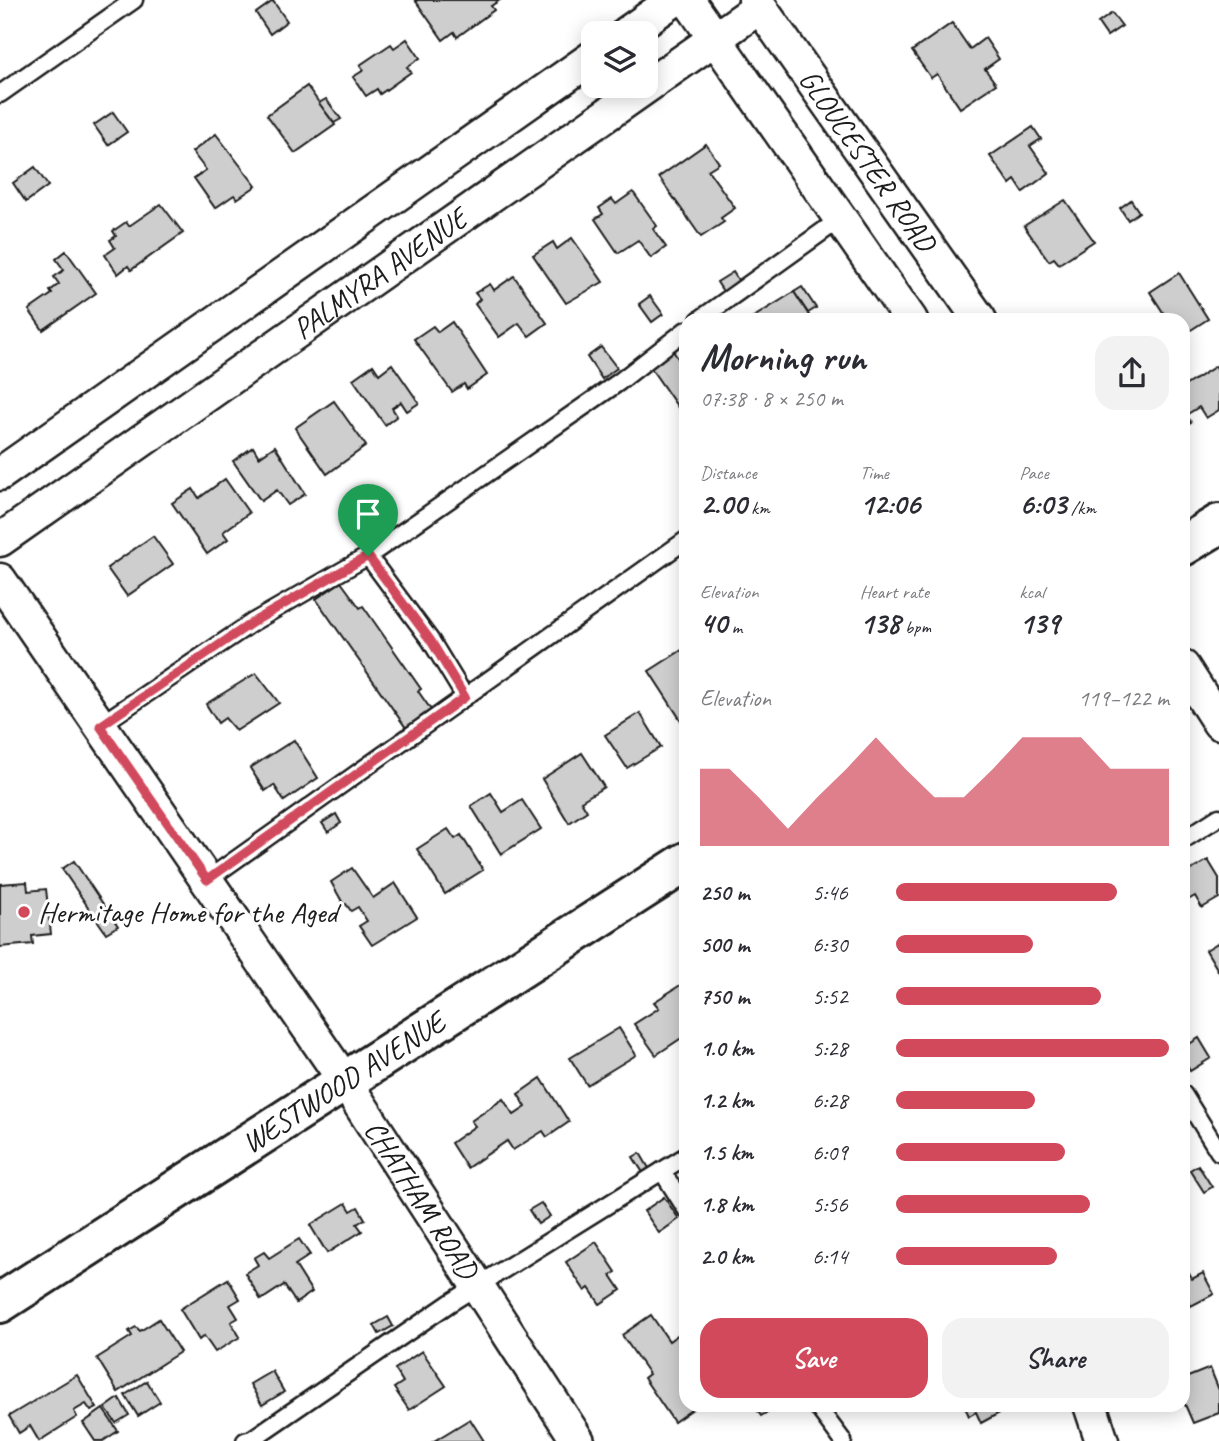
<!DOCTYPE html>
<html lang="en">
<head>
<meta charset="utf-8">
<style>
	body { margin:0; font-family:Caveat,sans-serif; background:#f2f2f3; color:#2b2b33; height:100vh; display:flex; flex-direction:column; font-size:26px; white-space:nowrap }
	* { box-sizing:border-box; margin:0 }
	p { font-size:23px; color:#7c7c81 }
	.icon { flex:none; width:38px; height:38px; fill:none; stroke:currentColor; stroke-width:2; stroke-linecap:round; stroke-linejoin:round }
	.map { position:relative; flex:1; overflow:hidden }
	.drawer { position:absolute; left:679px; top:313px; width:511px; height:1099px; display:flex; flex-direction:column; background:#fff; border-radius:21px; box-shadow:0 4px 18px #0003 }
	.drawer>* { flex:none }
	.tools { position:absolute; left:581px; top:21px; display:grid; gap:14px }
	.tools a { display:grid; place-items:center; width:77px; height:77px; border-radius:14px; background:#fff; box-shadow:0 4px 18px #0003; font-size:35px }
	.pin { position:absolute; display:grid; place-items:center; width:60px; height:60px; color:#fff; margin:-72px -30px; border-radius:50% 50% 50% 0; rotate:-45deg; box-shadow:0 0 7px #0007 }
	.pin .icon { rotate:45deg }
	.round { display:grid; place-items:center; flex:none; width:74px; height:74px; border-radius:21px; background:#f2f2f3 }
	.overview { display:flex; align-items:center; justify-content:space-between; height:119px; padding:0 21px }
	h1 { font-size:38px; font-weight:700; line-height:52px }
	.stats { display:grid; grid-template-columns:repeat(3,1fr); gap:10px; height:119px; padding:7px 21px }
	.stats div { display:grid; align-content:center }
	.stats b { font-size:30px; font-weight:700 }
	.stats small { font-size:19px; font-weight:400 }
	.stats p { font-size:19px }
	.chart { height:196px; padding:14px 21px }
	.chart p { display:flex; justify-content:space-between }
	.chart svg { width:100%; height:126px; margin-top:7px; fill:#d1495b; opacity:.7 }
	.action { display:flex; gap:14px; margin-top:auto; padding:14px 21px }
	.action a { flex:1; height:80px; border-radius:21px; background:#d1495b; color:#fff; font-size:28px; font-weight:700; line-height:80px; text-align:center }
	.action a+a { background:#f2f2f3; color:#2b2b33 }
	ul { padding:0 21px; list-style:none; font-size:23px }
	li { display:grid; grid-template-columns:112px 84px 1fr; align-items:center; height:52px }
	li i { height:18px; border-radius:9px; background:#d1495b }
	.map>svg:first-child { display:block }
	.building { fill:#cecece; stroke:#1c1c1c; stroke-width:2 }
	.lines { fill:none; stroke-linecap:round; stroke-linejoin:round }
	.service-casing { stroke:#1c1c1c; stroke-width:21 }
	.minor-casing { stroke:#1c1c1c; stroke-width:37 }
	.tertiary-casing { stroke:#1c1c1c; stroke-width:44 }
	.service { stroke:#fff; stroke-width:16 }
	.minor { stroke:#fff; stroke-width:32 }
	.tertiary { stroke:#fff; stroke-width:38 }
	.route-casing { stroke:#fff; stroke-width:14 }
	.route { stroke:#d1495b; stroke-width:9 }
	.poi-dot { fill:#d1495b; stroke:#fff; stroke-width:2.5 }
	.labels { text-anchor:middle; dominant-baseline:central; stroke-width:6; stroke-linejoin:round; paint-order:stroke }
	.street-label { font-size:30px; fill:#1c1c1c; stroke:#fff }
	.poi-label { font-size:30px; fill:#1c1c1c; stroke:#fff; text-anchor:start }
</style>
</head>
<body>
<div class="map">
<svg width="1219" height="1441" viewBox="0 0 1219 1441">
	<rect width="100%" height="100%" fill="#fff"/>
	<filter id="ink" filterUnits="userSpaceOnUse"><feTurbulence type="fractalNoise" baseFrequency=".0143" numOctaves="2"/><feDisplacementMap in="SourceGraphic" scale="14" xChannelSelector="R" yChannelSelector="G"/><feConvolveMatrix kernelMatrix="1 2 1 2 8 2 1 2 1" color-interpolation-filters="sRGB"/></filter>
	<g filter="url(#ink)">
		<!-- building -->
		<g class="building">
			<polygon points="415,0 500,0 491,6 494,10 457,37 454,32 443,40"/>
			<polygon points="273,1 287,21 270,34 256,13"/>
			<polygon points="1112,13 1122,26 1107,36 1098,23"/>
			<polygon points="952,23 970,49 985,38 999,59 985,69 996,84 960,108 937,74 931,78 912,51"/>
			<polygon points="407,39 420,58 407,67 411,72 380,94 377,89 366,96 353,77 364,70 360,65 391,44 394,48"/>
			<polygon points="307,86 335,125 295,153 267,115"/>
			<polygon points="326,99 341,119 334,123 319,103"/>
			<polygon points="113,112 127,132 108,145 94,125"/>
			<polygon points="1033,127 1041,139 1030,146 1049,173 1023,192 1015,180 1010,184 990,156"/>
			<polygon points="216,134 256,186 237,199 234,195 215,208 194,178 206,170 192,152"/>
			<polygon points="706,144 719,163 708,170 735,208 721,218 724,222 701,237 659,177"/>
			<polygon points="35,167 48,186 26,202 13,183"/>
			<polygon points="633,192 657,226 653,229 666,247 651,258 638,240 618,253 595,219 603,214 599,208 612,199 616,204"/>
			<polygon points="1065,200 1094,241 1059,264 1054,258 1049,261 1024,226"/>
			<polygon points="1131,200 1139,212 1128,220 1120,208"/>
			<polygon points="161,204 183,233 131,270 128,266 118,274 105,255 115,248 110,240 116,236 113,231 126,222 129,226"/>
			<polygon points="572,238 603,282 566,303 533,255 553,242 557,249"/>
			<polygon points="66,251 96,293 43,330 29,310 52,294 50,291 59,284 54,277 64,270 56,259"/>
			<polygon points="733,272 740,283 724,293 717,282"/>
			<polygon points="1179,273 1208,319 1183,335 1183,320 1168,320 1150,292"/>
			<polygon points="514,276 547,323 529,336 519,323 499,337 475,304 480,299 475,293 490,284 494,290"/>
			<polygon points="802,287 816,308 808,313 794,292"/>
			<polygon points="794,292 812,320 749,320"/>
			<polygon points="650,296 663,314 652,322 639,304"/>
			<polygon points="452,322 487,375 467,389 464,384 452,392 414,339 433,326 438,332"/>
			<polygon points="601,347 617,368 602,379 587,357"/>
			<polygon points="673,351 686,370 686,419 650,367"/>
			<polygon points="392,364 419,403 407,411 401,402 392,408 397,416 385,425 353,379 373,365 379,374"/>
			<polygon points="1216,366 1219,372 1219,410 1206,418 1199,407 1186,415 1191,422 1183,427 1183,387"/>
			<polygon points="334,401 366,446 327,474 295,428"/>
			<polygon points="275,446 305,494 288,505 277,490 261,501 233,461 253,447 259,457"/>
			<polygon points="225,479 249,513 223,532 228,539 207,554 172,503 193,489 199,498"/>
			<polygon points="153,536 173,564 127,596 107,568"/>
			<polygon points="341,582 360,608 363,606 421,689 418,691 436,717 411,735 316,599"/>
			<polygon points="685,648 686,651 686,728 649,671"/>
			<polygon points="256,673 279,703 236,731 225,718 218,723 206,704"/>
			<polygon points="640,713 661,747 627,768 605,735"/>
			<polygon points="294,740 318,778 284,801 274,785 265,791 250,768"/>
			<polygon points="582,753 604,787 581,801 587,811 569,823 542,779"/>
			<polygon points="491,793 503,812 522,800 541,829 501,854 471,806"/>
			<polygon points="336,814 341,823 328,832 322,823"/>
			<polygon points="448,829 455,839 461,835 483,870 445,894 417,849"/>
			<polygon points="1208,860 1219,878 1219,898 1202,908 1195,896 1188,900 1183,893 1183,875"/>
			<polygon points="74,861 118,926 106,933 62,869"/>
			<polygon points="352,868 373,898 395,883 417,917 372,945 359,926 367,921 358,907 351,911 346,904 344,905 331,882"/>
			<polygon points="27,882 28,891 46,889 51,934 32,936 33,944 0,947 0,884"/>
			<polygon points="1219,942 1219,972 1206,950"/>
			<polygon points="682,984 686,990 686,1035 656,1055 634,1024 659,1008 654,1002"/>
			<polygon points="619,1028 636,1055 587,1085 570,1058"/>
			<polygon points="1199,1038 1211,1058 1190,1071 1183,1059 1183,1048"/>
			<polygon points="541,1078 569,1122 547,1137 543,1131 513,1150 507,1141 467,1168 451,1143 475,1126 471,1121 503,1099 514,1115 526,1107 518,1094"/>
			<polygon points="640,1153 650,1170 644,1174 633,1157"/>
			<polygon points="1198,1165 1212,1187 1204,1192 1190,1170"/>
			<polygon points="664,1197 679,1219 659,1233 644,1211"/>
			<polygon points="346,1203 351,1211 358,1207 365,1219 357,1224 362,1231 327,1253 310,1225"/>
			<polygon points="541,1203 550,1216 538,1224 529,1210"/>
			<polygon points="299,1239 310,1255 295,1265 312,1292 296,1303 284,1285 261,1300 245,1273 258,1265 254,1258 264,1252 269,1258"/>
			<polygon points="596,1242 616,1272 611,1275 621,1290 600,1304 589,1288 585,1291 566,1262"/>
			<polygon points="1183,1263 1192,1279 1203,1273 1214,1294 1191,1306 1187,1298 1183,1301"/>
			<polygon points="228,1279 240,1299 230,1305 238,1318 231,1322 240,1337 215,1352 204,1336 199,1340 180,1309"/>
			<polygon points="651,1315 669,1341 679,1334 686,1344 686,1405 694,1408 674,1422 644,1378 649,1374 622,1335"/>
			<polygon points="388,1317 393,1326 379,1334 374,1325"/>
			<polygon points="159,1319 180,1352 118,1392 97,1358 132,1336 129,1331 136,1327 140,1331"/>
			<polygon points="422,1351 446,1386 409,1410 394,1388 403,1382 395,1369"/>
			<polygon points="1210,1368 1219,1390 1219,1413 1193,1423 1183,1400 1183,1379"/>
			<polygon points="272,1371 284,1392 262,1405 250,1384"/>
			<polygon points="77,1375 97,1408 91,1411 86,1404 74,1411 77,1417 39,1441 30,1426 19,1433 9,1416"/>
			<polygon points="147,1381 160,1402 138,1416 125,1395"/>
			<polygon points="119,1398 129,1415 116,1423 105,1408"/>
			<polygon points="754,1405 779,1405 761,1416"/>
			<polygon points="964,1405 1000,1405 1003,1411 981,1423 976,1412 969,1416"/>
			<polygon points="103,1409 118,1431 103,1441 95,1441 83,1423"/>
			<polygon points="470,1419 484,1441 434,1441"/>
		</g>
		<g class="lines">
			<!-- service casing -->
			<g class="service-casing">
				<g id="service">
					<polyline points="0,94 134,0"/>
					<polyline points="699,320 840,219"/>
					<polyline points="368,556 619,382 686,330"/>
					<polyline points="100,725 253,622 368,556 431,641 465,697"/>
					<polyline points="1183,840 1219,817"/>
					<polyline points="207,880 686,540"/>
					<polyline points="1183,1094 1219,1152"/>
					<polyline points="662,1171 686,1209"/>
					<polyline points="816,1405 843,1441"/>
					<polyline points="245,1441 252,1439 450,1303 686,1156"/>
				</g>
			</g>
			<!-- minor casing -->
			<g class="minor-casing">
				<g id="minor">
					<polyline points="688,0 911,320"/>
					<path id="s1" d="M755 0 980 320"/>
					<polyline points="627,33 674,0"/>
					<polyline points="0,474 593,57"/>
					<path id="s2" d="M0 540 760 7"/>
					<path id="s3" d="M0 580 344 1080 578 1441"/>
					<polyline points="1183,667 1219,723"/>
					<polyline points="1090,1405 1102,1441"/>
				</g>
			</g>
			<!-- tertiary casing -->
			<g class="tertiary-casing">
				<g id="tertiary">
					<polyline points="1183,546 1219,524"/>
					<path id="s4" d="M0 1303 686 862"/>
				</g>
			</g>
			<!-- service -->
			<use href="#service" class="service"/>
			<!-- minor -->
			<use href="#minor" class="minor"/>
			<!-- tertiary -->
			<use href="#tertiary" class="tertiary"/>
		</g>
	</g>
	<g class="lines" filter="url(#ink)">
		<!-- route casing -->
		<g class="route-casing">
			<polygon id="route" points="368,556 431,641 465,697 207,880 100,726 253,622"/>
		</g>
		<!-- route -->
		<use href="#route" class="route"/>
	</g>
	<!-- markers -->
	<circle class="poi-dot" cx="24" cy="912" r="7"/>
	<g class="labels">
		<!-- street labels -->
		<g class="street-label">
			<text stroke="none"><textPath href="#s1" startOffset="196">GLOUCESTER ROAD</textPath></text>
			<text stroke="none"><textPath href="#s2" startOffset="464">PALMYRA AVENUE</textPath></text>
			<text stroke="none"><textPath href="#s4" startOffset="408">WESTWOOD AVENUE</textPath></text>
			<text stroke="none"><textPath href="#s3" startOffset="749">CHATHAM ROAD</textPath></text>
		</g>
		<!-- poi labels -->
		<g class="poi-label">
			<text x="38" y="912">Hermitage Home for the Aged</text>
		</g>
	</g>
</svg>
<div class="tools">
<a><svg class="icon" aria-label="layers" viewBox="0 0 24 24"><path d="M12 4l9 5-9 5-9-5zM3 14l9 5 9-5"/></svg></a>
</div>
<div class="pin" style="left:368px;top:556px;background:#1e9e55"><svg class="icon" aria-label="arrive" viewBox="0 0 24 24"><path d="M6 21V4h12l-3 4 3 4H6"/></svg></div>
<section class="drawer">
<div class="overview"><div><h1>Morning run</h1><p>07:38 · 8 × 250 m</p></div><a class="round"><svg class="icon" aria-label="share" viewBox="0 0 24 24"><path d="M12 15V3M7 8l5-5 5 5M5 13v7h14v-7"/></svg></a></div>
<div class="stats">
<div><p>Distance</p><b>2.00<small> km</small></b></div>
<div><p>Time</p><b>12:06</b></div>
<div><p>Pace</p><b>6:03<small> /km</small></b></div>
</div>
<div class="stats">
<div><p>Elevation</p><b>40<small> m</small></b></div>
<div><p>Heart rate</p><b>138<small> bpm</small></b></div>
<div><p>kcal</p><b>139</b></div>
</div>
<div class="chart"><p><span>Elevation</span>119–122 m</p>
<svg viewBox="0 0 160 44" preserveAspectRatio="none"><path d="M0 44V17L10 17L20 27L30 38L40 27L50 17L60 6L70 17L80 27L90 27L100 17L110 6L120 6L130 6L140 17L150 17L160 17V44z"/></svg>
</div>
<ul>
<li><b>250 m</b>5:46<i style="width:81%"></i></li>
<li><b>500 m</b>6:30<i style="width:50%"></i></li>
<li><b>750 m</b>5:52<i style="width:75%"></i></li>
<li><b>1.0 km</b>5:28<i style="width:100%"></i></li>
<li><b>1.2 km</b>6:28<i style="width:51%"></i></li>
<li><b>1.5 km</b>6:09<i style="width:62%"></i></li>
<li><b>1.8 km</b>5:56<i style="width:71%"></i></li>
<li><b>2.0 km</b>6:14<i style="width:59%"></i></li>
</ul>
<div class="action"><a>Save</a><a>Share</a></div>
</section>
</div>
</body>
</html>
